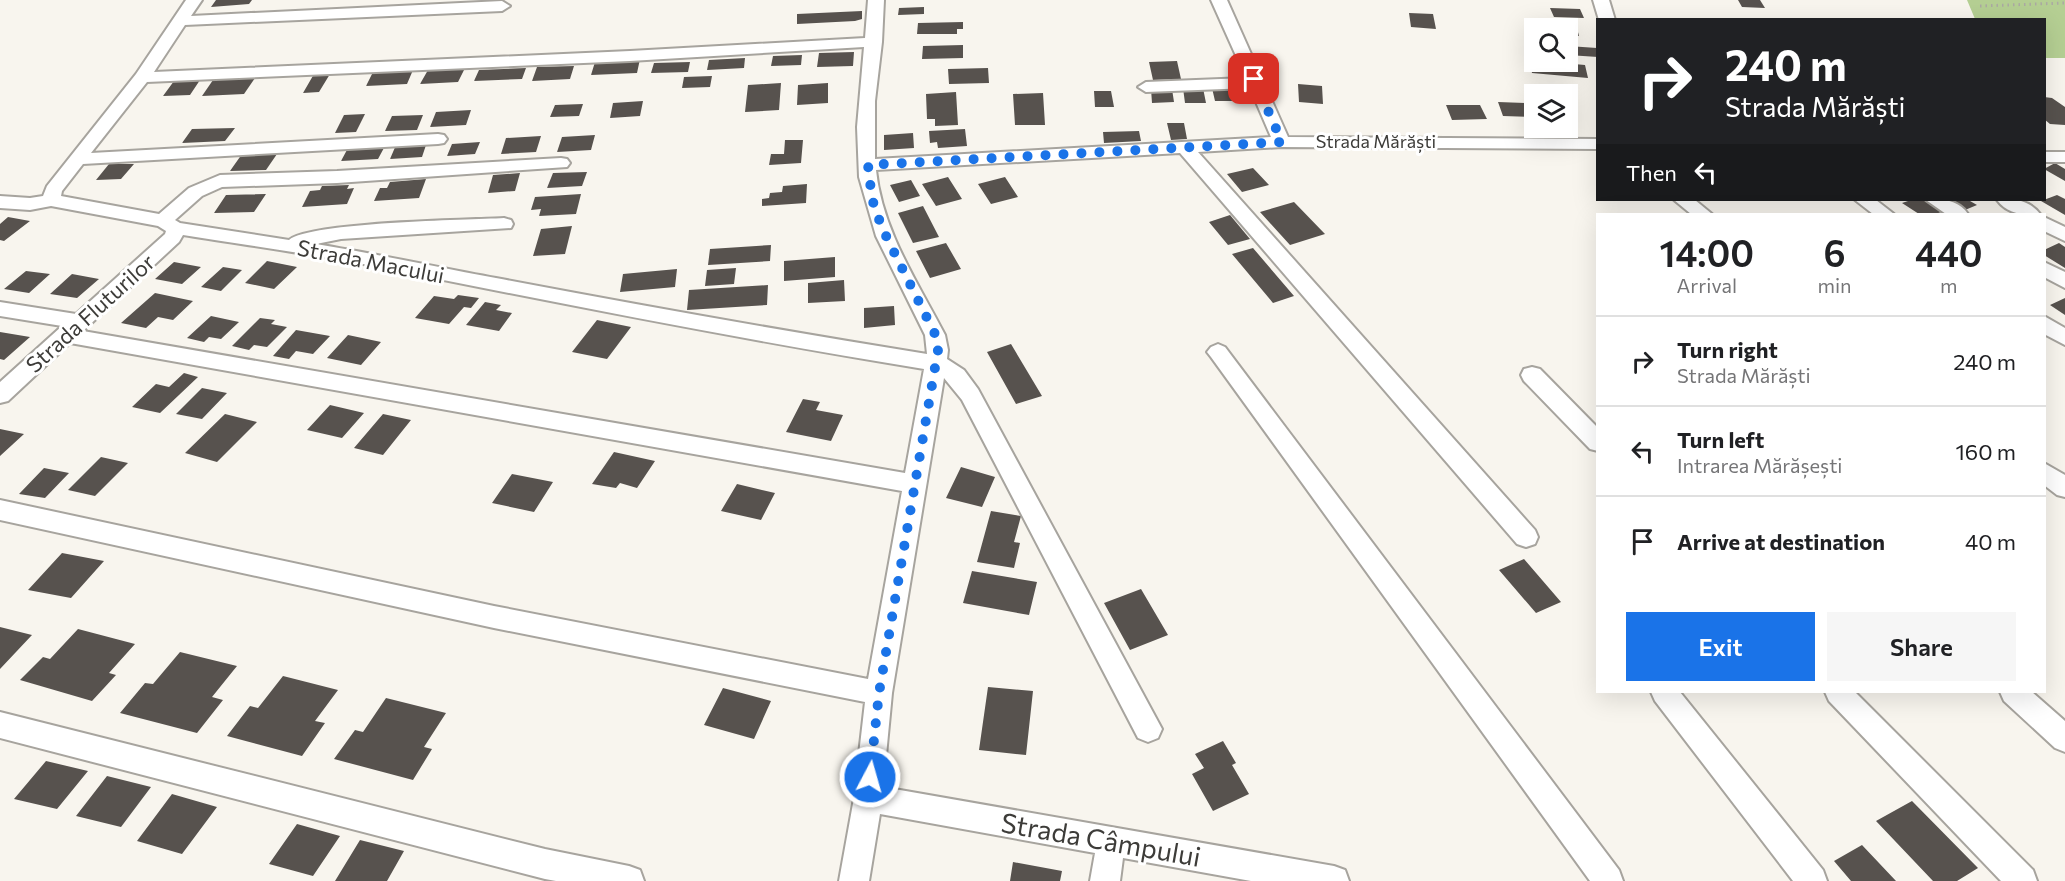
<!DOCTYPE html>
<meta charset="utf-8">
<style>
:root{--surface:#fff;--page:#f6f6f6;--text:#202124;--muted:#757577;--line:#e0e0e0;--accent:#1a73e8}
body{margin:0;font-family:Commissioner,sans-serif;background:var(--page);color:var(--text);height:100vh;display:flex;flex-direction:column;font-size:22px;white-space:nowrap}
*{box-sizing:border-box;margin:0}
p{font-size:20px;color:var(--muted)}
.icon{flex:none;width:33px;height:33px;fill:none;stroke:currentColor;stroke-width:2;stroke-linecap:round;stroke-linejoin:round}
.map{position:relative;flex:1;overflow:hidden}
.sheet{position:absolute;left:1596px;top:213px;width:450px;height:480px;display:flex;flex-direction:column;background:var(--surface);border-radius:0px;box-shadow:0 6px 24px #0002}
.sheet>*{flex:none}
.banner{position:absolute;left:1596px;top:18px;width:450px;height:183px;border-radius:0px;box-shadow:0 6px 24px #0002;background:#202124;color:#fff;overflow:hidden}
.controls{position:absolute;left:1524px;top:18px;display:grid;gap:12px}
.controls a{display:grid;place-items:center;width:54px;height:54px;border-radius:0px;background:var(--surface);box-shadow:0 6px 24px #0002;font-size:30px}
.pin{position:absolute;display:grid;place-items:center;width:51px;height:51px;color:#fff;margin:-26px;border-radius:12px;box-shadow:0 3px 9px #0006}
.me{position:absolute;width:66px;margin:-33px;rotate:6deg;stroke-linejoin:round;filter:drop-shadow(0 0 4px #0008)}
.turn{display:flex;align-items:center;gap:21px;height:126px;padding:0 30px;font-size:27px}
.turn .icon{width:78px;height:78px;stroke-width:2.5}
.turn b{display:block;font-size:42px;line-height:51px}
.then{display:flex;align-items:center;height:57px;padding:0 30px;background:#0003;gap:12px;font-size:22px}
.eta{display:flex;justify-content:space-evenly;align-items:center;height:102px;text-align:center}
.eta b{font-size:36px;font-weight:600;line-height:42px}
.cta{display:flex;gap:12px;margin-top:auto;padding:12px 30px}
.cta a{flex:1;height:69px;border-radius:0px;background:var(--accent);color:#fff;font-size:24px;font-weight:600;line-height:69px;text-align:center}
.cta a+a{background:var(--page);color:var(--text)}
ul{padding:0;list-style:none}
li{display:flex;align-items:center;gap:18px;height:90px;padding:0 30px;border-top:2px solid var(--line)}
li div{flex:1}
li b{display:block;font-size:22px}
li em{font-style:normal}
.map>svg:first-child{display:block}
</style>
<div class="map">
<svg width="2065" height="881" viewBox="0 0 2065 881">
<rect width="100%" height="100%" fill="#f8f5ee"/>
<path fill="#b5cf93" d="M1967 0H2065V58H2045L2044 20 1975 19Z"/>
<path fill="#57524e" d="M216 0H252L249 4 211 7Z
M1738 0H1760L1765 8 1742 7Z
M924 7V14L898 15 899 8Z
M1550 8 1580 9 1584 18 1554 17Z
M862 11V19L855 21 797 24V14Z
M1409 13 1433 14 1436 29 1411 27Z
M963 22V29H957V34H917L918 23Z
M1543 22 1576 24 1579 36 1568 35V28H1545Z
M963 45V58L922 59 923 46Z
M1568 46 1597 48 1598 57 1568 55Z
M854 52 853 66 817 67 819 53Z
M802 55 801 65 771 66 773 56Z
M745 58 744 68 707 70 709 60Z
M640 59 637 73 591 75 595 62Z
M1529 60 1585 65 1588 78 1532 73Z
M1177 61 1181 79 1153 80 1149 62Z
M690 62 688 72 651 73 654 63Z
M574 66 570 79 532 81 537 67Z
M465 68 458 82 420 84 428 70Z
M526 68 522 79 474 81 479 70Z
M988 68 989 83 949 84 948 69Z
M413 70 407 84 366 86 373 72Z
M314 74H330L319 92 303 93Z
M712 76 710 87 682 88 684 77Z
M255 78 244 94 202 96 213 80Z
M200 80 190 95 163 96 174 81Z
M781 83 779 110 745 112 748 85Z
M828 83V103L797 105 798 85Z
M1298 84 1322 86 1323 104 1299 102Z
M1183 88H1203L1206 103H1185Z
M1212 88H1239L1242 101H1215Z
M1151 89H1172L1174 102 1152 103Z
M1094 91H1111L1114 107H1095Z
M956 92 958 125 935 126V119H927L926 94Z
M1043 93 1045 125H1015L1013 94Z
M2044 97 2052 98 2065 107V125L2050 124 2044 119Z
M643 101 640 116 610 118 613 103Z
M1498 102 1525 103 1527 108H1533L1534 117 1503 116Z
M583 104 579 116 550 117 555 105Z
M1446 105H1480L1487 119 1452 120Z
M471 110 466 125 430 127 436 112Z
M365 114 356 132 335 133 344 115Z
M423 115 417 130 385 131 392 116Z
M1167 123H1184L1187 139 1171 140Z
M235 128 225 141 182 143 192 129Z
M965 129 967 146 938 148 937 142 930 143 929 131Z
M1139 131 1141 141 1104 143 1103 132Z
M913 133 914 148 884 150V135Z
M595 135 591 150 557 152 562 137Z
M541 136 536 152 501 154 506 138Z
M785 140H803L801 163 769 165 771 154H784Z
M427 142 422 157 390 159 396 145Z
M480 142 475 154 447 156 452 144Z
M385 146 378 159 341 161 348 148Z
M242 154H277L266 170 230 171Z
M2055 163 2065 169V181L2044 169Z
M109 164H134L121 179 96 180Z
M1253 168 1269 185 1242 192 1227 174Z
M587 172 582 186 547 188 553 173Z
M520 173 515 191 488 193 493 175Z
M948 177 962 199 936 206 922 184Z
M1005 177 1018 197 991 204 978 184Z
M426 179 419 198 374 201 380 188H387L390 182Z
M911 180 920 196 899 202 890 185Z
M807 184 806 203 762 206V199L769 198 770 193 782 192 783 186Z
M349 185 347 189 354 188 347 204 302 207 310 191 320 190 322 186Z
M266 194 254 212 214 213 226 195Z
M581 194 576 214 539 216 541 209 531 210 535 197Z
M2057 195 2065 199V215L2041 201Z
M1911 200H1927L1945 211 1935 214H1919L1902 203Z
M1949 200H1974L1970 201 1977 205 1965 210Z
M1294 202 1325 234 1290 245 1260 212Z
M923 206 939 237 913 243 898 213Z
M1230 215 1250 239 1228 245 1209 222Z
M8 217 30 221 4 241 0 240V224Z
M572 226 565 254 533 256 541 229Z
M946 243 961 269 930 278 916 251Z
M2059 243 2065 247V268L2044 255V250Z
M771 245 770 261 708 265 710 249Z
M1253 248 1294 296 1273 303 1232 254Z
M835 257V277L784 281V261Z
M267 261 297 267 274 289 245 283Z
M174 262 201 267 182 284 155 279Z
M223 267 242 270 221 291 201 287Z
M736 268 734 284 705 286 707 270Z
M677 269 675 287 620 292 623 274Z
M26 271 50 274 29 293 4 289Z
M72 274 99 279 77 298 50 294Z
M844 280 845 301 808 303V283Z
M768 285 767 305 687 310 689 290Z
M155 293 193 301 173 320 158 317 146 328 121 323Z
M458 295 479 298 471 308 464 307 449 324 415 318 434 296 454 299Z
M2065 298V315L2050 305Z
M485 302 501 305 496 310 512 313 499 331 466 325Z
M894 306 895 325 864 328V308Z
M211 316 239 322 221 339 209 337 204 342 187 338Z
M260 318 275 320 271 324 287 327 267 347 254 345 249 350 232 346Z
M597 320 631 327 607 359 572 352Z
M296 330 330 336 313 354 296 351 289 359 273 356Z
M0 332 30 337 4 360 0 359Z
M348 335 381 342 361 365 327 358Z
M1011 344 1042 396 1016 404 987 352Z
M184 373 198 377 160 413 132 407 156 384 169 387Z
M202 388 227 393 202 419 176 414Z
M803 399 820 402 816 410 843 415 831 441 786 432Z
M330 405 364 413 342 438 307 430Z
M225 414 257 422 217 462 185 453Z
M383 414 411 420 383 455 354 448Z
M0 429 24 434 0 456Z
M614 452 655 461 637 488 620 483 616 488 592 484Z
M101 457 128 463 95 496 68 490Z
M961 467 995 477 982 507 946 498Z
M44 468 69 473 45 498 19 494Z
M512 474 553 482 534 512 492 503Z
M737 484 775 493 761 520 721 511Z
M991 511 1021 516 1014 542 1020 543 1014 568 977 562Z
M62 553 104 561 71 598 28 590Z
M1524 559 1561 602 1536 613 1499 570Z
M972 571 1037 582 1029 615 963 603Z
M1141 589 1168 635 1130 650 1104 603Z
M0 627 32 635 0 669Z
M78 629 135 644 109 673 116 675 92 701 20 680 43 657 50 659Z
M180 652 237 666 212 697 223 700 197 733 120 713 145 683 153 684Z
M283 676 338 690 315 721 325 723 302 756 227 736 250 706 258 708Z
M988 687 1033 691 1026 755 979 750Z
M723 688 771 701 754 739 704 725Z
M386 698 446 713 424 747 432 749 413 780 334 759 355 730 363 732Z
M1223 741 1236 763 1232 765 1249 794 1213 811 1192 774 1204 768 1195 754Z
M46 761 88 771 57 809 14 799Z
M107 776 151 787 121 827 76 816Z
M172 794 217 807 182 854 137 841Z
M1912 801 1978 868 1957 881H1933L1876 821Z
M297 824 340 836 313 876 269 864Z
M360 840 404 851 387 881H335Z
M1862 845 1896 881H1851L1834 861Z
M1013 862 1062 871 1060 881H1010Z"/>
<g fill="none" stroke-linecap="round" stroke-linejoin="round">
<g stroke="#a7a49e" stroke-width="4">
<path id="street" d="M186 0H202L191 16 502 1 510 6 502 11 185 25 154 72 630 51 865 38 868 0H884L882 42 875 101V159L1271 137 1250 88 1146 92 1138 87 1146 82 1246 78 1211 0H1227L1288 137 1598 139V149L1282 147 1198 152 1535 530 1538 537 1535 544 1526 547 1517 544 1180 153 876 170C882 230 918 283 945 335L948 350 947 359 964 370 978 389 1162 729 1158 738 1148 742 1138 738 962 400 944 378 892 693 883 787 1334 866 1345 870 1349 881H1251L1123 858 1120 881H1090L1095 853 880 814 869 881H839L854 798 865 702 494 628 0 520V500L494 606 868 679 902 491 70 343 8 401 0 403V382L62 326 0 316V302L76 314 165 234 166 231 158 226 51 206 30 210 0 208V196L30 198 43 196 47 186 136 74ZM864 47 857 127 859 177 876 236 925 335 927 354C783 331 639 305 496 278 436 267 377 254 316 244L341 239 511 228 513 224 511 220 504 218C468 220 310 222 289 240L180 223 175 220 202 196 222 187 337 183 567 167 570 163 567 159 561 158 337 171 220 175 189 188 159 214 61 196 62 191 83 164 438 144 444 143 447 139 444 135 438 134 91 153 147 82 630 61ZM183 235C252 246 321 255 389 269 567 305 745 340 924 369L905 473 83 331 179 242Z
M1593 0H1609L1615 20H1599Z
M2044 152H2065V162H2044Z
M1674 200H1695L1712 214H1691Z
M1855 200H1876L1894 214H1873Z
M1926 200C1941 198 1959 200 1968 214H1946Z
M1997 200C2012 198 2030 200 2040 214 2025 216 2007 214 1997 200Z
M2044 217 2065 227V241L2044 231Z
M2044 262 2065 272V288L2044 277Z
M2044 316 2065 328V345L2044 334Z
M1218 344 1225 347 1619 870 1623 881H1590L1211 357 1207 352 1211 347Z
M1532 367 1540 369 1598 428V451L1590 449 1524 381 1521 375 1524 369Z
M2044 463 2065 475V497L2057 495 2044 485Z
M1651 692H1680L1823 870 1827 881H1793L1655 701Z
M1825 692H1855L2033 870 2037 881H2001L1829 701Z
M2000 692H2032L2065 721V752L2055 748 2004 701Z
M0 712 545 849 629 866 640 870 644 881H556L545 879 0 738Z"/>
</g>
<path stroke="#aba9a3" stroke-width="3" stroke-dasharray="1.5 4" stroke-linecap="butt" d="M1980 6 2065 3"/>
<use href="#street" fill="#fff" fill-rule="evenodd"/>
</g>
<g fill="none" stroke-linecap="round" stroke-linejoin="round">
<path stroke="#1a73e8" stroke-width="10" stroke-dasharray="0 18" d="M870 777 879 693 938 350 935 334 882 228 872 199 868 165 1282 142 1254 79"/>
</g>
<g text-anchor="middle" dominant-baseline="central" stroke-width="6" stroke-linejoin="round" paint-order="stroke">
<g font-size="18" fill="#3d3c39" stroke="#fff">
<text x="1376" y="141">Strada Mărăști</text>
</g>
<g font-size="22" fill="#3d3c39" stroke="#fff">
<text transform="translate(371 261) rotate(11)">Strada Macului</text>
<text transform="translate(90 313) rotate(-42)">Strada Fluturilor</text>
</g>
<g font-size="27" fill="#3d3c39" stroke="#fff">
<text transform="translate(1101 839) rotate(10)">Strada Câmpului</text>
</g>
</g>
</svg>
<div class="controls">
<a><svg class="icon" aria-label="search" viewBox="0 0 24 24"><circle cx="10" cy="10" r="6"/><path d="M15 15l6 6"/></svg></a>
<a><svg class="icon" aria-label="layers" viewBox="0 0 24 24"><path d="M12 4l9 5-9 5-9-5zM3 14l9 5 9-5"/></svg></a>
</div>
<div class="pin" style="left:1254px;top:79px;background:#d93025"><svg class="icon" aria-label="arrive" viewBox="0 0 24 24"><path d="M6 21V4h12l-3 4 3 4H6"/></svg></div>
<svg class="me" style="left:870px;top:777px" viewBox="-20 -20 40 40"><circle r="17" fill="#1a73e8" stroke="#fff" stroke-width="3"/><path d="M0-11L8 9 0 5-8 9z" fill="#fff"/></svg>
<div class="banner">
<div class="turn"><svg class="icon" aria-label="right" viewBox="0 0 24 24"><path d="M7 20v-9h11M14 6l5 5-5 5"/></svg><div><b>240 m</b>Strada Mărăști</div></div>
<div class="then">Then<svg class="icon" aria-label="left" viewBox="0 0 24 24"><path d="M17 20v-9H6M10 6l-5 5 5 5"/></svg></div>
</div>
<section class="sheet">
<div class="eta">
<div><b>14:00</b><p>Arrival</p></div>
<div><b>6</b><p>min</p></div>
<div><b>440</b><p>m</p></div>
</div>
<ul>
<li><svg class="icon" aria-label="right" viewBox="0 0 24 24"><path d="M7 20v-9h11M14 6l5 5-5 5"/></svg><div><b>Turn right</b><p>Strada Mărăști</p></div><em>240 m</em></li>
<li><svg class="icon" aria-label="left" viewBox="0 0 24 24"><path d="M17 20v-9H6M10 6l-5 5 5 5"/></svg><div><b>Turn left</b><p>Intrarea Mărășești</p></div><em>160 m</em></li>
<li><svg class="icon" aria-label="arrive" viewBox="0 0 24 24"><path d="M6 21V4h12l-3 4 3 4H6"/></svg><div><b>Arrive at destination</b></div><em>40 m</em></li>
</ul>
<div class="cta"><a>Exit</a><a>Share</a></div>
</section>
</div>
